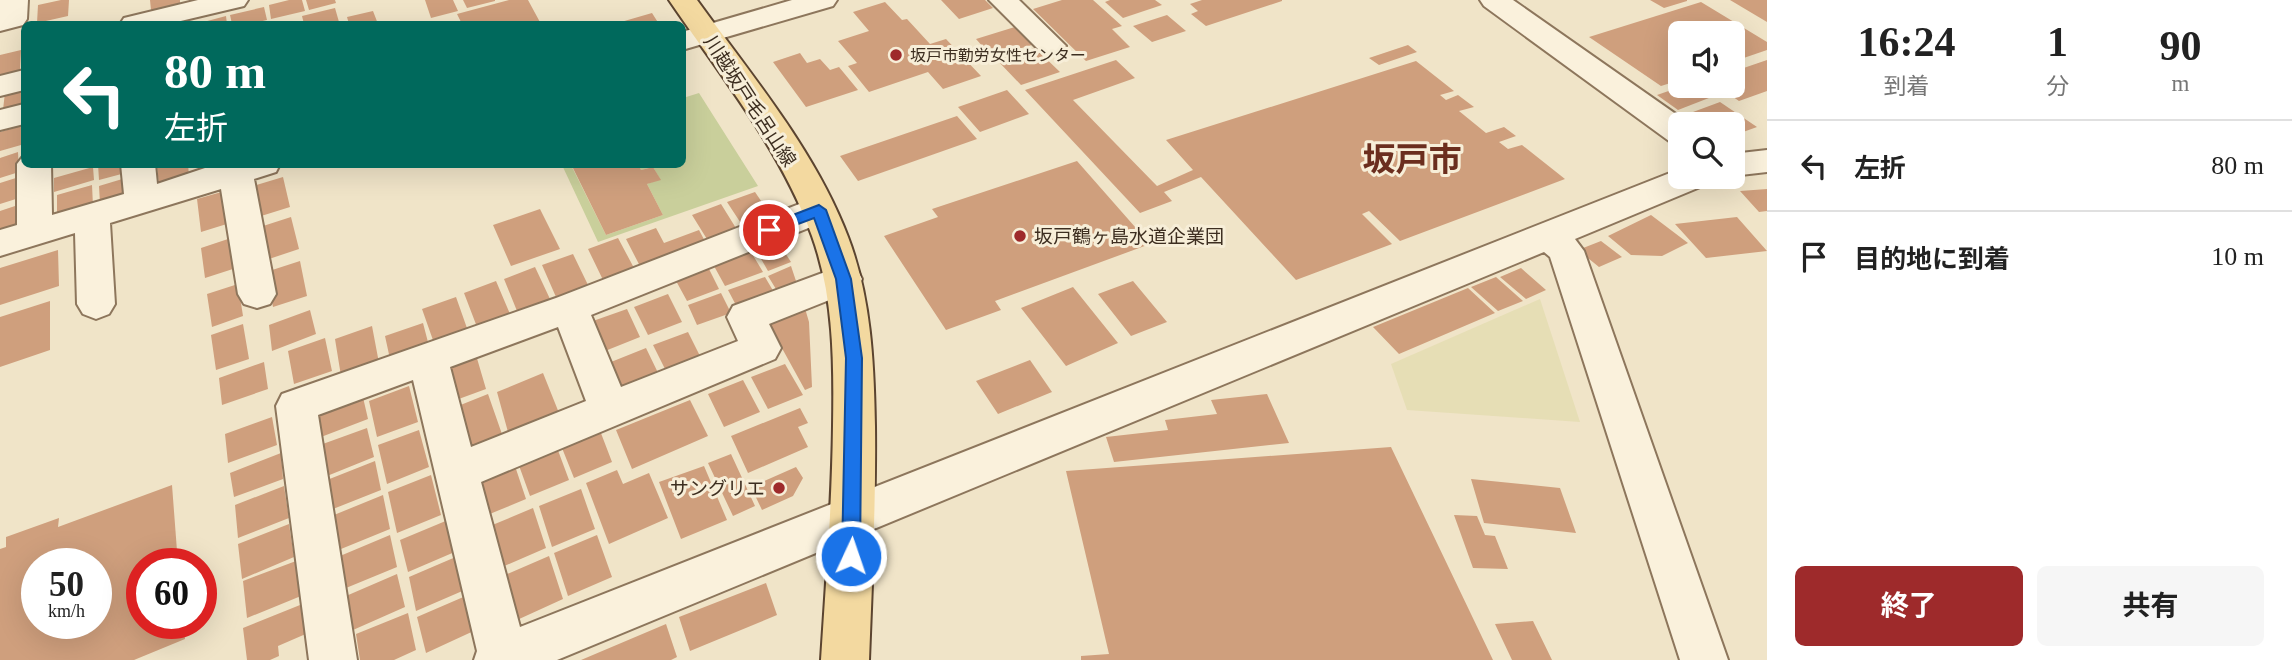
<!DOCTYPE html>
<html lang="ja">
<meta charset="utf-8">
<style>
:root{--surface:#fff;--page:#f6f6f6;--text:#222;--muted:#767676;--line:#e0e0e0;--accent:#9e2a2b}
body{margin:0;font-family:"Times New Roman","Noto Sans JP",serif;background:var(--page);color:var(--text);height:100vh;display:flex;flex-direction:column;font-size:26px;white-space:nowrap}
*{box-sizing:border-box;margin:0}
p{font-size:23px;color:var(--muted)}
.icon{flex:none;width:38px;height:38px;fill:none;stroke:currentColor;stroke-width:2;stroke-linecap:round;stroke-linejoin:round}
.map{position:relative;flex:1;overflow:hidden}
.sheet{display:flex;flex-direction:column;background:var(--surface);width:525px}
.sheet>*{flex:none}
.hud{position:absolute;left:21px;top:21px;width:665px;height:147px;border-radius:10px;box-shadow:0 7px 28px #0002;background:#00695c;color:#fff;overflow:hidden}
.tools{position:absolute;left:1668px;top:21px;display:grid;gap:14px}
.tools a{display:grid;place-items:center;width:77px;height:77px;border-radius:10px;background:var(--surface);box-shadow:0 7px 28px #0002;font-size:35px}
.speed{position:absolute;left:21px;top:548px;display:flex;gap:14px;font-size:35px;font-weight:700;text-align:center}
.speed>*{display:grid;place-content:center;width:91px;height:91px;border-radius:50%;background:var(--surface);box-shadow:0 7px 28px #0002;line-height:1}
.speed small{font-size:18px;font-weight:400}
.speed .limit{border:10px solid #d22;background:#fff;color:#111}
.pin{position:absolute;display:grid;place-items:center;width:60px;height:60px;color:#fff;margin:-30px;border:4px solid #fff;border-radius:50%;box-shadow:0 2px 7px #0007}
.me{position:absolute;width:77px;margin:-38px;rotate:3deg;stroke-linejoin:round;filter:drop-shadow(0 0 5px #0008)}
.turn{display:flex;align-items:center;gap:24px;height:147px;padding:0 28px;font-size:32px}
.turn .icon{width:91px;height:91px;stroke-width:2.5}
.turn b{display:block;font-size:49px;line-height:60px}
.eta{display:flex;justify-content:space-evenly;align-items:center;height:119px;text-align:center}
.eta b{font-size:42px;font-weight:700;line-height:49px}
.button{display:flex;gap:14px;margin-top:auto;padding:14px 28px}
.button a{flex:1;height:80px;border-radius:10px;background:var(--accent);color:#fff;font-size:28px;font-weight:700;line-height:80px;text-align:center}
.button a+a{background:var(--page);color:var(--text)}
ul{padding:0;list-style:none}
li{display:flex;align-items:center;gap:21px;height:91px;padding:0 28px;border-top:2px solid var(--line)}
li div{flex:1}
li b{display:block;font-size:26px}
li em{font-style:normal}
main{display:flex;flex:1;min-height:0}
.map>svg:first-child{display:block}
</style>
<main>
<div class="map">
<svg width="1767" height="660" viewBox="0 0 1767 660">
<rect width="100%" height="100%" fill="#f0e4c8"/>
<path fill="#e6deb5" d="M1540 299 1580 422 1407 410 1391 364Z"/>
<path fill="#c9cf9b" d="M699 93 758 186 598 242 562 165H571L606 235 663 215 647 184 660 179 653 167 641 170 638 165 682 164 683 98Z"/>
<path fill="#cf9f7d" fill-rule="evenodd" d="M61 0H69L68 16 37 23 38 5Z
M150 0H180V3L151 10Z
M289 0H302L305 11 271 19 269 5Z
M306 0H335L336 3 309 10Z
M425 0H453L458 11 431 18Z
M463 0H495V1L467 8Z
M509 0H528L541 24H462L457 14Z
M941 0H985L993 8 959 19Z
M1062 0H1093L1122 26 1112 29 1130 47 1086 61 1033 9Z
M1110 0H1155L1162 5 1123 18 1105 2Z
M1202 0H1282V1L1206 26 1191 14 1198 11 1190 4Z
M1650 0H1687V1L1664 8Z
M1730 0H1767V22Z
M885 2 902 20 907 19 930 44 946 39 981 76 943 89 928 72 869 92 848 66 857 63 838 41 869 31 853 12Z
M1701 2 1767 42V50L1732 62V33H1680V80L1661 86 1589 37Z
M264 7 267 20 250 24H232L230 15Z
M335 8 339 22 304 24 302 16Z
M373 11 378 24H349L347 17Z
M652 13 659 24H614Z
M1167 15 1186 31 1152 42 1133 26Z
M226 16 227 24H196Z
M1018 26 1035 44 992 57 976 39Z
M1408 45 1417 52 1379 65 1369 58Z
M1035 48 1060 72 1021 85 997 60Z
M21 50 20 70 0 75V55Z
M800 53 807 63 820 59 830 70 839 67 858 90 806 107 773 62Z
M1116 60 1135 78 1073 100 1157 186 1193 170 1166 140 1416 61 1454 91 1440 95 1446 100 1458 95 1474 107 1459 111 1486 133 1504 127 1516 136 1499 142 1508 149 1522 145 1565 179 1400 241 1369 211 1362 214 1392 244 1296 280 1201 177 1164 192 1172 201 1140 213 1025 90Z
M1767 60V91L1739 101 1717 86H1732V72Z
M1683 86H1699L1714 96 1678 110 1657 95Z
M24 87V105L3 110 5 92Z
M1007 90 1029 114 980 132 958 107Z
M1720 102 1757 127 1732 136V124H1711L1693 112Z
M957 116 977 139 858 181 840 156Z
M21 126V145L0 151V132Z
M18 152 19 172 0 178V158Z
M1077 161 1150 244 995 301 1001 310 946 330 884 236 938 217 932 209Z
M98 164H128L129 172 99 180Z
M167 164H188L189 176 159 185 157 167Z
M571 164H638L641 170 653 167 661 180 647 184 663 215 606 235Z
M93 167 94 180 54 192V178Z
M19 177V198L0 204V183Z
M129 177 130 195 100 204 99 186Z
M283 177 290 207 258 217 253 186Z
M92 185 93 206 57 217V195Z
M1767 189V211L1759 212 1740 191Z
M225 191 230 223 201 232 197 199Z
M755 192 774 220 746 231 727 202Z
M721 204 739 233 710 244 692 215Z
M18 205V228L0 233V211Z
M540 209 560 249 511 266 493 225Z
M1651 215 1688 243 1662 256 1631 255 1608 236Z
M291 217 299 249 266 260 260 227Z
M1737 217 1767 251 1706 258 1675 224Z
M656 228 664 243 699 230 708 247 642 270 626 239Z
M231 238 236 268 205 278 201 248Z
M618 238 634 268 603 280 588 249Z
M1601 241 1622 257 1599 267 1578 250Z
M778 242 791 262 768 271 756 250Z
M58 250 59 286 0 305V268Z
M751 252 763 272 725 286 714 266Z
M573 254 588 285 556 297 542 265Z
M300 261 307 296 273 307 266 272Z
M791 266 798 287 779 294 768 276Z
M535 267 550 299 517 311 504 279Z
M708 267 719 289 687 301 675 279Z
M1521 268 1546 290 1526 299 1500 277Z
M765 277 775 294 738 309 728 290Z
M1496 277 1523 301 1498 311 1471 287Z
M496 281 510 314 477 327 464 293Z
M1133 281 1167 322 1131 336 1098 294Z
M238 284 243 316 212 327 207 294Z
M1073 287 1118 343 1066 366 1021 308Z
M1468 288 1495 313 1399 354 1373 327Z
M721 293 731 313 697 325 688 305Z
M668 294 682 322 648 335 634 307Z
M456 297 468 331 434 343 422 309Z
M50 301V350L0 367V317Z
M804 305 809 322 812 387 805 390 767 321Z
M627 309 640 337 605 351 593 321Z
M310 310 316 334 272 351 269 325Z
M423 323 429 346 390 359 385 336Z
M243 324 249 359 216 370 211 335Z
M372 326 379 363 341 376 335 339Z
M688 332 703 362 668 375 653 345Z
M325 338 332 371 294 384 288 351Z
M646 348 661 379 625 392 611 362Z
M476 355 486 389 456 400 446 366Z
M1030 360 1052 392 998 414 976 381Z
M264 362 268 389 222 405 219 378Z
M785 364 803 395 768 409 751 377Z
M543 373 559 413 508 432 497 392Z
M743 380 760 412 724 427 708 394Z
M409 386 418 422 377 437 369 401Z
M362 393 368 419 321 437 316 410Z
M488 394 503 437 472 450 458 406Z
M1267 394 1289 443 1114 462 1106 437 1168 430 1165 420 1217 414 1211 400Z
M690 400 708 436 632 469 616 430Z
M800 408 808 423 798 427 808 447 748 473 731 436Z
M272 417 277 445 228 463 225 434Z
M367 428 374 457 327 476 320 445Z
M599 428 612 462 574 478 560 443Z
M419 430 429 467 387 484 378 445Z
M556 445 569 480 530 496 517 460Z
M1391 447 1493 660H1081V656L1109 654 1066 471Z
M281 453 283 479 234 497 230 473Z
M731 454 755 506 733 516 708 463Z
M375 461 381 490 333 509 327 480Z
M514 463 526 499 485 516 475 478Z
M704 466 727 520 681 539 659 482Z
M796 467 803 478 793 496 762 510 751 487Z
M617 470 623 484 649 473 668 518 609 544 586 483Z
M431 475 441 515 397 533 388 492Z
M1471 479 1560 488 1576 533 1484 523Z
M172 485 178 564H142V623H183L185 639 134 660H0V549L6 547V537L59 518 58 527ZM37 564H96V623H37Z
M284 486 289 518 238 538 235 505Z
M581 489 595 529 552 547 539 506Z
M383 495 390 529 341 549 334 515Z
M533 508 546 548 502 567 490 526Z
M1454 515 1477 516 1485 535 1495 536 1508 569 1473 568Z
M448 520 457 551 408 572 400 540Z
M289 524 294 557 242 579 238 544Z
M390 535 397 567 346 588 340 556Z
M597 535 612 577 568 596 554 553Z
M458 556 467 589 416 611 409 577Z
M549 556 563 599 517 620 505 575Z
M296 561 301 596 247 618 243 581Z
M397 574 405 607 353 630 346 596Z
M766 583 777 615 690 651 679 617Z
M468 595 478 629 426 653 417 617Z
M305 603 308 633 278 646 279 656 270 660H247L243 628Z
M408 613 416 650 394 660H360L356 634Z
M1533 621 1552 660H1512L1495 624Z
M666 624 677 657 671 660H581Z"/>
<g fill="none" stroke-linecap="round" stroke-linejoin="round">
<g stroke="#8d765c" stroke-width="4">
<path id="minor" d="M0 0H28L27 19 23 25 0 31Z
M198 0H248L244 6 168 24H120L124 18Z
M792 0H837L833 6 682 50V32Z
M989 0H1019L1066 46 1061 52 1051 55 1041 52Z
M1480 0H1513L1690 124H1680V144L1669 141 1484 6Z
M24 70V90L0 96V76Z
M24 104V124L0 130V110Z
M1767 150V172L1732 176V154Z
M24 155V164H51L52 215 124 194 121 164H155L157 184 217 164H280L276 172 254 179 276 294 270 304 257 308 244 304 238 294 221 189 110 223 115 304 109 314 96 319 83 314 77 304 75 233 0 256V230L17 225V164Z
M1680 169V177H1710L1705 185 1575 239 1584 251 1728 660H1680L1550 257 1544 252 557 660H474L477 651 413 380 318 415 357 660H309L276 406 282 394 556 298 807 201 819 198 831 201 836 210 831 219 591 315 621 387 738 341 727 317 733 306 844 265 857 269 862 279 857 289 769 324 781 348 775 359 481 482 520 627ZM558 327 586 401 471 447 450 367Z"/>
</g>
<g stroke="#5b4430" stroke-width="4">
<path id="major" d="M669 0H697C751 75 815 150 848 237 871 297 874 363 875 426 876 504 872 582 869 660H821C826 582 832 504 833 426 834 363 834 297 812 236 781 150 720 75 669 0Z"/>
</g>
<use href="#minor" fill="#faf1dc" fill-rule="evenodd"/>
<use href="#major" fill="#f3d9a0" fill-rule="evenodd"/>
</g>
<path fill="#1a73e8" stroke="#114b97" stroke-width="2" d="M819 205 826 210 851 279 862 358 860 556 858 562 851 564 844 562 842 556 846 358 836 279 814 218 769 235 762 230 764 226Z"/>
<g fill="#9e2a2b" stroke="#f7eed8" stroke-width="2.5">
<circle cx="896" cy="55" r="7"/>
<circle cx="1020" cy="236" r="7"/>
<circle cx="779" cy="488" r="7"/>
</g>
<g text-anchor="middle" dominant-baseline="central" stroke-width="6" stroke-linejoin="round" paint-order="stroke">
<g font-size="16" fill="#3d2e20" stroke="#f7eed8" text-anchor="start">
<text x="910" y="55">坂戸市勤労女性センター</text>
</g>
<g font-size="19" fill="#3d2e20" stroke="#f7eed8">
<text transform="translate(750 101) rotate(57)">川越坂戸毛呂山線</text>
</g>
<g font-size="19" fill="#3d2e20" stroke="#f7eed8" text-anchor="start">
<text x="1034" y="236">坂戸鶴ヶ島水道企業団</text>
<text x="765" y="488" text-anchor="end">サングリエ</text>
</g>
<g font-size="33" font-weight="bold" fill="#6b2e1e" stroke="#f7eed8">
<text x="1412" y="160">坂戸市</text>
</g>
</g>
</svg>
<div class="tools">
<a><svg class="icon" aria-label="sound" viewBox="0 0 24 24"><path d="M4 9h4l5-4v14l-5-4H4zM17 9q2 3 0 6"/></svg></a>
<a><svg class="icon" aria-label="search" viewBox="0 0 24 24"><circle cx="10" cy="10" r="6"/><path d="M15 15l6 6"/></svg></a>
</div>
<div class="speed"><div>50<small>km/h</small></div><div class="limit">60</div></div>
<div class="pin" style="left:769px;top:230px;background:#d93025"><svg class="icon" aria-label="arrive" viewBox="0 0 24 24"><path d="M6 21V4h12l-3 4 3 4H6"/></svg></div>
<svg class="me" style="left:851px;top:556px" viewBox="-20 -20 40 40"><circle r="17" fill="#1a73e8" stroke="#fff" stroke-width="3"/><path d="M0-11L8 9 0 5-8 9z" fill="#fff"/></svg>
<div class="hud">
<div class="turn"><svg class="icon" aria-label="left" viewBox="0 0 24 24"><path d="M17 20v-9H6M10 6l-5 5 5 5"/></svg><div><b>80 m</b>左折</div></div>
</div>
</div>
<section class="sheet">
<div class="eta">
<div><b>16:24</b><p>到着</p></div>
<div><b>1</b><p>分</p></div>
<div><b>90</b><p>m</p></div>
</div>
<ul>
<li><svg class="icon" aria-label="left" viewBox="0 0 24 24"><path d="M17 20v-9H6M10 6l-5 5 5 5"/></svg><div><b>左折</b></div><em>80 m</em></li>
<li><svg class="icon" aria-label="arrive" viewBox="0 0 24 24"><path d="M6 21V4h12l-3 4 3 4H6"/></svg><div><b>目的地に到着</b></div><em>10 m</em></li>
</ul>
<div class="button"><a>終了</a><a>共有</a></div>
</section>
</main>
